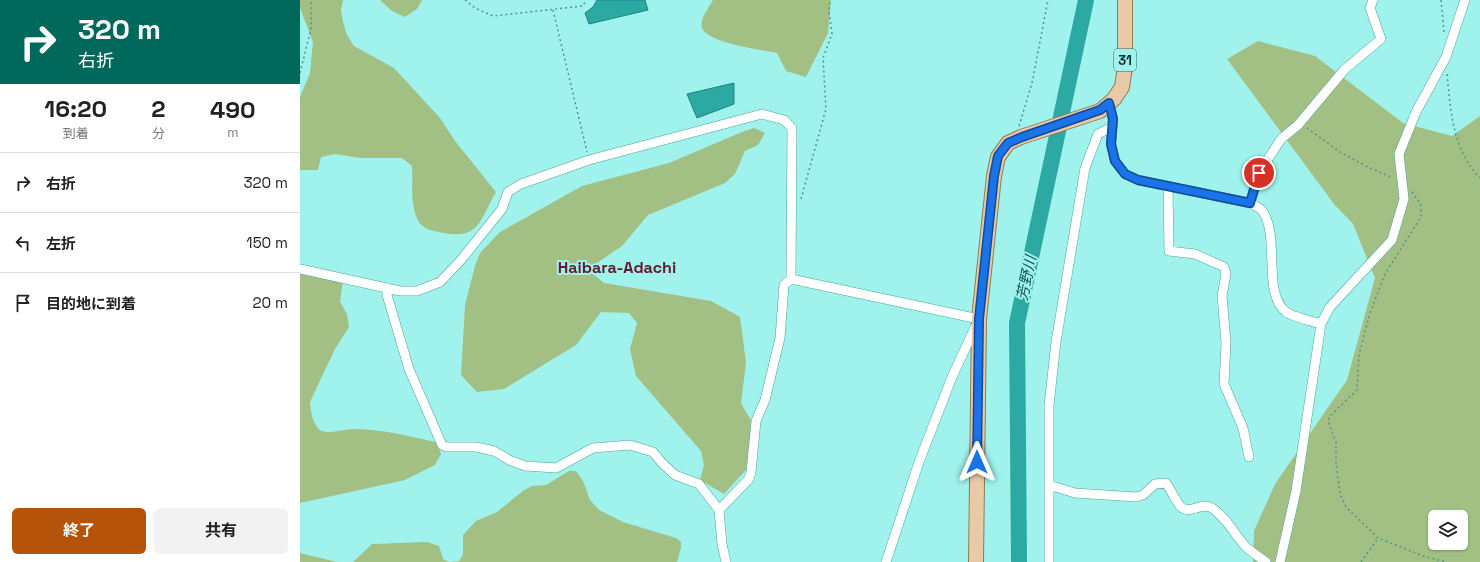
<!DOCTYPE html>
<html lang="ja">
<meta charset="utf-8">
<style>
:root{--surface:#fff;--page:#f2f2f2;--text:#222;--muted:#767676;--line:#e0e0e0;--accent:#b45309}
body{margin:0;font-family:"Space Grotesk","Noto Sans JP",sans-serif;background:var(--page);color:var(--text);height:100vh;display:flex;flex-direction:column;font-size:15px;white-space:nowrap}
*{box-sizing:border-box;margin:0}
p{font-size:13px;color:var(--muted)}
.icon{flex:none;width:22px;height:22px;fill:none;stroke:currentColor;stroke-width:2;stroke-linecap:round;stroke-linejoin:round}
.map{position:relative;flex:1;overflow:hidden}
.sheet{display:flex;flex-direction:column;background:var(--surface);width:300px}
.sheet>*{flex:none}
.hud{background:#00695c;color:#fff;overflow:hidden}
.tools{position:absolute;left:1128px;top:510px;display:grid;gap:8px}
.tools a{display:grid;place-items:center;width:40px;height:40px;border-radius:6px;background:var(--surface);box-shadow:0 1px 3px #0004;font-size:20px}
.pin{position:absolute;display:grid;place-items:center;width:34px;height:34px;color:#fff;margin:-17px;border:2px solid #fff;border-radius:50%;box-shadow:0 1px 4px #0007}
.me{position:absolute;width:44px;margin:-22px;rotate:0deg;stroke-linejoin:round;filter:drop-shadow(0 0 3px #0008)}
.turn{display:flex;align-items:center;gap:14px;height:84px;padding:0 12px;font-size:18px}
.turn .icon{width:52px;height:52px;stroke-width:2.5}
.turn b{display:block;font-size:28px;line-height:34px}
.eta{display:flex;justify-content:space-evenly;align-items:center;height:68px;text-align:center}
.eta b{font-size:24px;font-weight:700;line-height:28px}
.cta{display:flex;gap:8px;margin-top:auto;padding:8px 12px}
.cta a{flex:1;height:46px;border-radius:6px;background:var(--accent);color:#fff;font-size:16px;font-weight:700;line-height:46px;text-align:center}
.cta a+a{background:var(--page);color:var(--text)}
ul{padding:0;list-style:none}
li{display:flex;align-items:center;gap:12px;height:60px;padding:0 12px;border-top:1px solid var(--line)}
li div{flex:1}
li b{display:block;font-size:15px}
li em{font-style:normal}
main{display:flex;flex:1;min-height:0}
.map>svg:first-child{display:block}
</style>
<main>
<section class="sheet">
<div class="hud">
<div class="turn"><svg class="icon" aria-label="right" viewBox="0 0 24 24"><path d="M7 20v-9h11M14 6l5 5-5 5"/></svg><div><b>320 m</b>右折</div></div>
</div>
<div class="eta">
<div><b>16:20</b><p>到着</p></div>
<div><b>2</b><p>分</p></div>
<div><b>490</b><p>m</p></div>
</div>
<ul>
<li><svg class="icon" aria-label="right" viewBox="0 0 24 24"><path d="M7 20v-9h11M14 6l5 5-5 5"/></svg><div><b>右折</b></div><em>320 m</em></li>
<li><svg class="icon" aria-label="left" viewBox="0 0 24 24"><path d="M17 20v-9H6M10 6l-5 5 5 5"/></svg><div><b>左折</b></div><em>150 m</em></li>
<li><svg class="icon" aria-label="arrive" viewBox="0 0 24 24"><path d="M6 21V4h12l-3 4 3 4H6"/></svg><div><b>目的地に到着</b></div><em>20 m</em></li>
</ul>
<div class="cta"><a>終了</a><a>共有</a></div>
</section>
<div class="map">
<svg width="1180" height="562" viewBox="0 0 1180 562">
<rect width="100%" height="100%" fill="#a0f3ec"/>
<path fill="#a2c083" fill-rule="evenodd" d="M0 0H43L41 10 43 22 47 35 54 46 94 68 140 118 155 141 196 192C179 222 179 241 139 232 129 230 121 228 117 218 110 203 113 182 112 166L102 158H61L35 154 21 157 18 170H0V97L10 73 13 42 0 8Z
M80 0H122L117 9 105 17 92 11Z
M413 0H531L528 33 506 77 486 71 477 53C462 50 408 43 402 28 399 20 409 7 413 0Z
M958 41 1015 56 1103 123 1152 136 1180 116V562H953L954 531 975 484 1047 380 1075 278 1053 224 1034 204 927 59ZM1135 517H1161V543H1135Z
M454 128 465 133 458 145 445 151 435 174 425 183 348 215 322 246 297 263 293 274 304 283 411 301 440 317 446 363 441 403 452 422 446 470 424 494 400 480 404 465 401 451 336 376 330 349 337 323 329 313 301 312 276 345 204 389 177 392 161 375 165 305 175 266 180 253 200 232 282 186 369 163 442 132Z
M0 274 43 281 40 302 47 314 49 327 35 349 10 402C10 410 13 425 20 430 28 435 44 429 53 429 81 429 109 436 135 442L139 447 141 454 135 465 105 480 0 503Z
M269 471H276L283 481 290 500 299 510 323 522 376 538 381 542V548L377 562H53L72 544 127 542 139 546 143 559 149 562 159 561 163 555V535L176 521 197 512 224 490 232 486 246 485Z
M0 553 37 562H0Z"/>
<path fill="#2ba9a2" stroke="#20837d" d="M297 0H345L348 10 289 24 285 13 293 7Z
M434 83V104L397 118 387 94Z"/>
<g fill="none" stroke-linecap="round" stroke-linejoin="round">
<path stroke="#2ba9a2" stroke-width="16" d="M719 562 717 323 786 0"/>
<g stroke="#4fa29c" stroke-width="10">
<path id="minor" d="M809 103 813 119 811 144 815 161 825 174 838 180 950 203C954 205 961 208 963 212 980 237 962 293 986 312 993 317 1012 321 1021 324
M868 186 869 251 895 254 924 267 926 274 922 296 926 343 924 384 943 428 949 457
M950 203 959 173 981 139 998 125 1045 69 1081 39 1070 8 1073 0
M0 269 100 291H117L140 282 161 260 202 209 208 192 221 184 289 160 462 114 484 120 492 128 491 279 484 285 480 338 465 400 456 421 451 472 449 479 419 510
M491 279 679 319 652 377 619 462 586 562
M88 288 87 295 109 369 142 445 147 447H176L194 451 209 460 225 466 256 468 293 448 330 445 353 452 362 463 375 475 399 484 419 510 422 544 426 562
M749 485 775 493 836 497 843 495 855 484 866 483C871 490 875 500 880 506 889 516 902 501 912 508 927 518 934 534 946 547 952 552 959 557 966 562
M749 562V405L756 342 785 168 798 134 812 127
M980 562 996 491 1021 324 1030 307 1092 240 1104 199 1099 154 1116 112 1146 57 1165 0"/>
</g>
<g stroke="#8e7b56" stroke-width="16">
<path id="primary" d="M676 562 679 319 694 176 698 157 708 143 721 137 800 111 814 99 822 87 825 67V0"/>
</g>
<path stroke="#55928d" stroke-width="1.5" stroke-dasharray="2 3" stroke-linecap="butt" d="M165 0 175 8 193 16 283 6 286 0
M1141 0 1144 32
M253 10 287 152
M0 73 11 29V0
M1147 74C1151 113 1152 148 1180 178
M719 126 732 83 748 0
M1007 128 1040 152 1068 167 1093 178
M1112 192 1121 205V217L1085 274 1070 313 1059 355 1057 390 1031 415 1028 421 1036 442V463L1040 494 1046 507 1078 538 1123 556 1146 562
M501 199 526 109 523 58 532 34 529 11 530 0
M1061 562 1078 538"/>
<use href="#minor" stroke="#fff" stroke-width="9"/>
<use href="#primary" stroke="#e8caa9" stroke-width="14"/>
</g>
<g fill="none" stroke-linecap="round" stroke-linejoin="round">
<g stroke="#114b97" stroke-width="10">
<path id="route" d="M677 462 679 319 694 176 698 156 708 143 722 137 800 110 809 103 813 119 811 144 815 161 825 174 838 180 950 203 959 173"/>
</g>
<use href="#route" stroke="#1a73e8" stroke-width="7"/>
</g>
<g text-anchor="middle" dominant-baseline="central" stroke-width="4" stroke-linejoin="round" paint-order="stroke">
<rect fill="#a0f3ec" stroke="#346663" stroke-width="1" x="814" y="49" width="22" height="22" rx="3"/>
<g font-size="13" font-weight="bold" fill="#052a28">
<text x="825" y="60">31</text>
</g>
<g font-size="15" font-style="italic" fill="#105451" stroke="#a0f3ec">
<text transform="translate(726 278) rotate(-78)">芳野川</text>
</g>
<g font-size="16" font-weight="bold" fill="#601b2c" stroke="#a0f3ec">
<text x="317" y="267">Haibara-Adachi</text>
</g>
</g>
</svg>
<div class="tools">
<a><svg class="icon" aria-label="layers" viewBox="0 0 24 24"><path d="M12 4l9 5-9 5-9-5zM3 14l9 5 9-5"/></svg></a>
</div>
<div class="pin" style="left:959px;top:173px;background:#d93025"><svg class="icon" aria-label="arrive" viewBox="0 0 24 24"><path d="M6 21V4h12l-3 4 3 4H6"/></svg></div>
<svg class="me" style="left:677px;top:462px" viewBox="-20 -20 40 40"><path d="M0-17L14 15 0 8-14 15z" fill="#1a73e8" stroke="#fff" stroke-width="4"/></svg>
</div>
</main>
